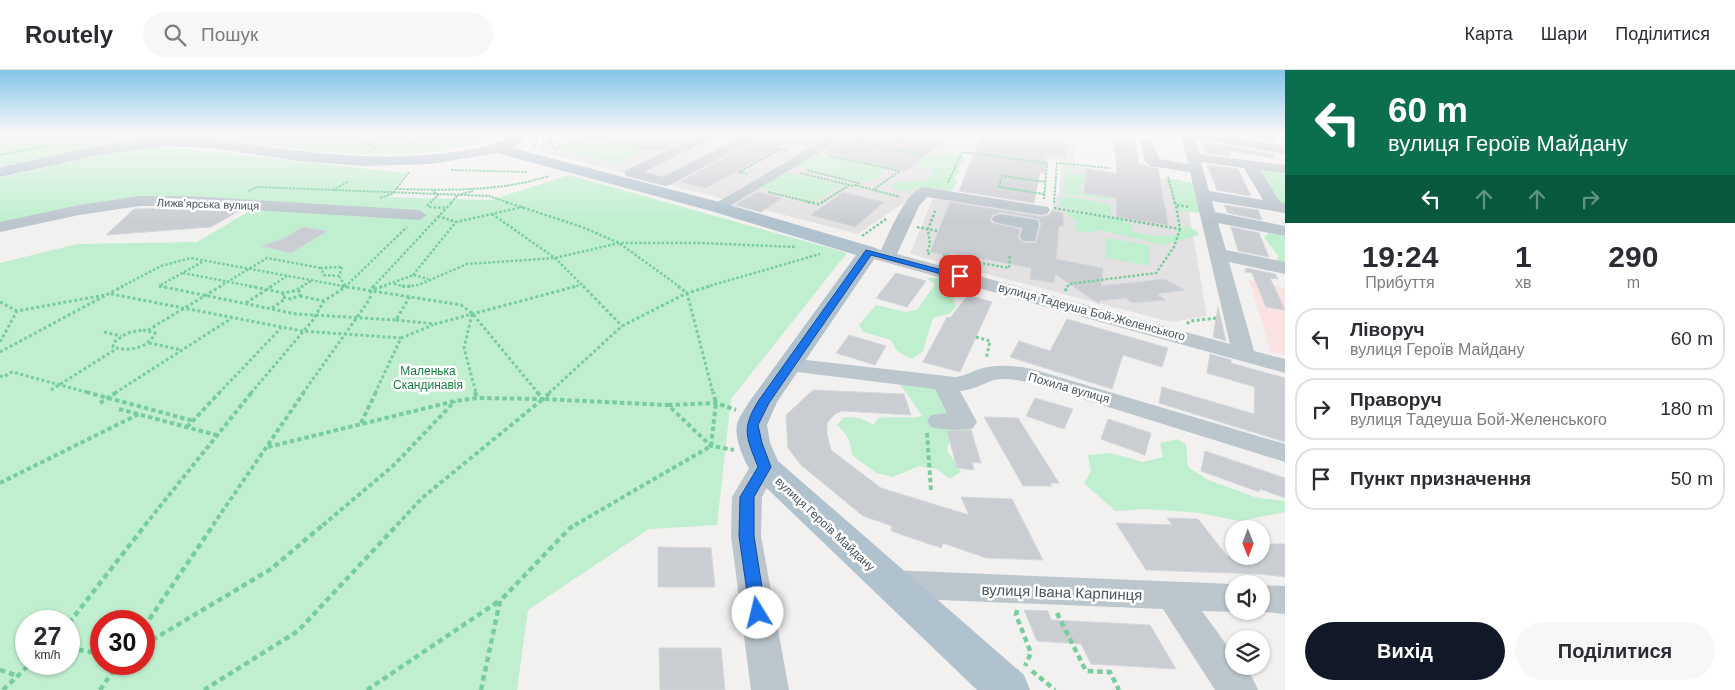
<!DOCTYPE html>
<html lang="uk">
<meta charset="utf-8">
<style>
:root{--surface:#fff;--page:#f7f7f7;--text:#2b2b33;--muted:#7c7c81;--line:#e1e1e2;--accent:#111827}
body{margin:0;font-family:Arial,sans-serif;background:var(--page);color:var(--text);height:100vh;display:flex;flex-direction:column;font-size:19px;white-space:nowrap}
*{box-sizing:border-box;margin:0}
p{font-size:16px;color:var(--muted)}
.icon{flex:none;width:28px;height:28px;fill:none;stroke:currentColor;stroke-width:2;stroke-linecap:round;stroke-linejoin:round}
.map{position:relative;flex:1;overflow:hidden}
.drawer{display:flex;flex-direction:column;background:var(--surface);width:450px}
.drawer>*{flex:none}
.top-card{background:#0b6e4f;color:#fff;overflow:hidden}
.needle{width:32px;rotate:179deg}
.fabs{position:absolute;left:1225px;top:450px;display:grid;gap:10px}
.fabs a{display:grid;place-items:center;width:45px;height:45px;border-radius:50%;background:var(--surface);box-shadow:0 1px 4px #0004;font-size:25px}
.speed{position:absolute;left:15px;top:540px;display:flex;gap:10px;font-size:25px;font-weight:700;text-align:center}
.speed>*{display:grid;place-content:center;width:65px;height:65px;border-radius:50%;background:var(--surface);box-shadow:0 1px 4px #0004;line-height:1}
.speed small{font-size:12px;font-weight:400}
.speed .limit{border:8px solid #d22;background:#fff;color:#111}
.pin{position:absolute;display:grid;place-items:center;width:42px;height:42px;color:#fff;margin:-21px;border-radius:10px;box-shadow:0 2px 8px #0006}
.me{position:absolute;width:55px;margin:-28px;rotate:351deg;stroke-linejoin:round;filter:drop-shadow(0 0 4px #0008)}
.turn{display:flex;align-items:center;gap:18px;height:105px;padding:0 20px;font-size:22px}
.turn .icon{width:65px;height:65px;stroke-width:2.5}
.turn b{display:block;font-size:35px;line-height:42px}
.lanes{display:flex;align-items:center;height:48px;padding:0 20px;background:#0003;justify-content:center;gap:25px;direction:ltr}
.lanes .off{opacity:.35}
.eta{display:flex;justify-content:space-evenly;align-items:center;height:85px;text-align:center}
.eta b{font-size:30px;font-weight:600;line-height:35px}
.cta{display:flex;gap:10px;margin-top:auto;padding:10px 20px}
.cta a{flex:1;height:58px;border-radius:30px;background:var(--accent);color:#fff;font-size:20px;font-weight:600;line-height:58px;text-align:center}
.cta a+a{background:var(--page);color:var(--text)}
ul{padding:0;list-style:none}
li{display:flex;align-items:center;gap:15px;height:62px;margin:0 10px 8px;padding:0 10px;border:2px solid var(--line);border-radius:20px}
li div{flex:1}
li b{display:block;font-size:19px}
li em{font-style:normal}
header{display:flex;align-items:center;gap:30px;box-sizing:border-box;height:70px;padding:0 25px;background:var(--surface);border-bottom:1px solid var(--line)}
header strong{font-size:24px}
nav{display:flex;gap:28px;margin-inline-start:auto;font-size:18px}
.search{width:350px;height:45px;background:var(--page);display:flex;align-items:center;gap:12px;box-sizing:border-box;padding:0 18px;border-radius:28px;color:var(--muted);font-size:19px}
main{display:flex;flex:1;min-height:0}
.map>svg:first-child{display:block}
</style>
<header>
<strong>Routely</strong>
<div class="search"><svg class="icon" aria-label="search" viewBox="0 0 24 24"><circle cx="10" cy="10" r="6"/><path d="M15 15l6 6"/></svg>Пошук</div>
<nav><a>Карта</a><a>Шари</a><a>Поділитися</a></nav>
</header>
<main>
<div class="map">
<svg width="1285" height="620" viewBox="0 0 1285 620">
<rect width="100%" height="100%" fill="#f3f0f0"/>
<path fill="#e3e1e2" d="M545 64H1073L1075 78 1073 93 952 78 929 120H922L858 164 765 140 761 142 729 134 732 131 546 83 538 77Z
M1066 95 1181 112 1188 138 1207 246 1171 252 910 184 934 126 1046 143 1049 145 1059 123 1061 97Z"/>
<path fill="#fbe2e2" d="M1249 210 1285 218V285L1271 282Z"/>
<path fill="#c0efcf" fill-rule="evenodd" d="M0 64H501C484 74 463 77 443 80 377 90 313 81 247 73 217 70 187 65 156 67 103 70 52 88 0 96Z
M584 66 646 81 617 94 554 78Z
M156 76 406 103 388 127 491 130 569 105 847 183 731 329 717 455 649 459 528 540 517 620H0V193L77 174 197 172 265 132 178 127 0 154V108L125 79ZM26 551H69V594H26ZM101 551H144V594H101Z
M815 83 883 99 879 107 864 112 794 96Z
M909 83C914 84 920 86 925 86 940 86 949 79 965 87L964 93 959 97V103L954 107 957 111 952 121C937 124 931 118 920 118 908 118 901 127 891 115L893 113 926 111 933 105 931 99 917 95Z
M1066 97H1072L1071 103 1112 109V119L1080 115 1081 123 1109 128V130L1062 123Z
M1268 98 1285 100V136L1280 135 1246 101Z
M784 102 841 115 816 131 758 117Z
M1174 109 1196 114 1201 143 1182 141 1172 134 1176 129 1170 124 1173 119 1164 110Z
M1068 126 1107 134 1111 137V145L1104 146 1058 136 1060 128Z
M1070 141 1120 149 1133 156 1131 161C1146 166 1165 168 1180 163L1174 159 1188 157 1196 160 1199 165 1162 175 1097 159 1096 163 1077 161 1075 155 1079 153 1064 143Z
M1269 163 1285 166V195L1274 192 1279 187 1264 167Z
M1106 168 1149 175 1150 196 1105 188Z
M926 208C946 208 966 207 981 223L963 221 953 229 956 237 949 244 933 248 923 281 912 289 897 281 891 270 863 262 859 255 876 235 905 242 917 240 935 214Z
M928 313 975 352 971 361C957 363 951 365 947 380L961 402 950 409 937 399 919 396 893 407 876 403 852 385C851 371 847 364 837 355L844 347 860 348 874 355 878 348C894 346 907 349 922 346L900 314Z
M1177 369 1186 374 1188 397 1208 410 1258 428 1285 431V442L1239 451 1199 443 1148 439 1115 441 1084 413 1091 401 1088 385 1111 383 1143 392 1163 387 1160 373Z"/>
<path fill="#caced3" stroke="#d4d7db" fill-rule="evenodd" d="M614 64H698L661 81 614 70Z
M767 64H829L809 76 789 72 706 118 680 112Z
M852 64H951L906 101 827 84 831 81 827 80Z
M982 64H1014L1068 74 1065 87 1047 85 1045 103 1040 102 1034 133 959 121Z
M1113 64H1133L1139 94 1158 99 1168 155 1117 147 1116 128 1084 123 1086 99 1117 104Z
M1229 64H1276L1275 72Z
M1202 71 1274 84V88L1229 81 1231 86 1205 83Z
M1207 95 1238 99 1251 126 1217 120Z
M757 122 782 128 761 142 735 135Z
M843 122 870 129 884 132 855 157 811 145Z
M950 132 1042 147 1049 145 1052 141 1063 143V156H1059L1056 189 1103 198 1101 216 1164 209 1185 220 1156 224 1166 230 1133 233 1125 228 1099 231V234L1055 204 1054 213 1030 209 1031 198 950 183 949 186 930 182ZM1000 142 1039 149 1041 154 1036 172 1023 173 1018 168 1020 159 992 153 990 150 992 145Z
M1224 135 1258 140 1262 150 1228 143Z
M190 138 239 141 211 157 106 165 134 139Z
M303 157 327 161 291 183 261 176 283 169Z
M1231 157 1259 163 1269 187 1238 181Z
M1246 198 1275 204 1278 209 1270 208 1285 240 1266 237 1252 203 1245 202Z
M896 203 926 211 907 237 876 228Z
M968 225 992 232 960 302 923 292 947 247 950 248Z
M1218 237 1226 271 1213 267Z
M1067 249 1168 278 1162 297 1123 285 1112 319 1010 287 1019 271 1050 281Z
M849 265 886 276 875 295 836 283Z
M1210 284 1231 290V293L1285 308V372L1159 333 1162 317 1254 344 1255 317 1207 303Z
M813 320 904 324 911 345 842 341 835 344 827 353V364L831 380 881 418 969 445 961 427 1012 429 1043 490 986 488 943 473 941 478 891 461 892 456 863 446 801 395 788 378 786 345Z
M1035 328 1073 339 1064 359 1026 346Z
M984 347 1018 348 1059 413H1050L1052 416H1023Z
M1108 349 1151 363 1145 385 1101 369Z
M971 360 981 393 972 392 974 400 957 398 947 361Z
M1205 381 1285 408V428L1260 419 1259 422 1201 401Z
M1167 448 1198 449 1227 486H1261V474H1285V507L1259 504 1146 500 1116 453 1172 455Z
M658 477 711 478 715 517H658Z
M1024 540 1048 541 1051 550 1150 555 1176 599 1091 594 1081 574 1037 571Z
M659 578H721L725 620H660Z"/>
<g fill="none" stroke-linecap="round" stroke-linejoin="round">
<path stroke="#78cd9d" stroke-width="2" stroke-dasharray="2.5 1" stroke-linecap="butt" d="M299 64H348
M368 64 365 71 375 78
M398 64 422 65 403 78
M552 64 549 69 554 78 558 80
M1160 64 1173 67
M798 65 812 68
M592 66 651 80
M854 71 888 78 906 64
M534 77 540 64
M888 78 925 85
M0 85 51 75
M829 86 900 101 874 119
M451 100 528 102
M409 102 396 119C448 120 499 122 549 106
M800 103 854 116 859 113 806 100
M747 104 739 102 780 79 788 81
M1168 107 1175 133
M948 113 962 82 1047 93 1044 129
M855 115 900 127
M333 120 349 111
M248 121 258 117 489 126 509 133
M768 122 814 133
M1044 124 999 117 1002 106 1046 112
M380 128 392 124 396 119
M430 133 438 125 432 120
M451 133 458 125 473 121
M821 133 848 116
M1054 133 1057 93 1110 98"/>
<path stroke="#78cd9d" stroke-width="2.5" stroke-dasharray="2.5 2" stroke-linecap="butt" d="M506 132 582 157 619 173 680 217
M808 132 819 134 823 132
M1175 132 1176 135
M427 136 431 132
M429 137 445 138
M1054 138 1180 159 1176 135 1190 137
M492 144 555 188 584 217
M438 146 456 152
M917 157 938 161
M862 166 886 149
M930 184 927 183 930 174 928 159 936 139
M943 186 1009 198 1010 185
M342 197 339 206 324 205 321 198Z
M183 203 255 217
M413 205 456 152 523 137
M339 206 346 217
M394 214 406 217 418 215 467 194 555 188 619 173H700L796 177
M121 217 161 196 191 188 348 217
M166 217 159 216 204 191
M219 217 267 188 321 198
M270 217 287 206
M301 217 311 211
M345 217 407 157
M373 217 452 132
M380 217 414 205 428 209
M572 217 581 215
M706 217 820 184
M1067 217 1069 214 1156 203 1174 177 1180 159"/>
<path stroke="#78cd9d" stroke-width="3" stroke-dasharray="3 2.5" stroke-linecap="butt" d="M159 216 296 244 396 250 410 226
M249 216 284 223
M341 216 461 235 472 243 538 323
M402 216H411
M583 216 622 256
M678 216 687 223 713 323
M374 219 386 216
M297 220 303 216
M292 221H299L301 225 291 229 282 227 284 223Z
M1065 221 1068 216
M111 224 302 261 401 268
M300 226 324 231
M0 232 17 241
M246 233 272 216
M272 238 285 229
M472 244 464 278 476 323
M396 250 435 254 577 216
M1187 254 1190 251 1217 248
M143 260 155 263C148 279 128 282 113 277L114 272 127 263Z
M148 260 221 216
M104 262 121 266
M976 267 990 271 986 289
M0 272 17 241 105 225
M149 273 182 280
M0 282 123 216
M0 306 3 307 12 302 90 323
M51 320 116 279
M115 323 232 248
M219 323 281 258
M251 323 313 250 324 231 347 216
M303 323 370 229 371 219 374 216
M375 323 401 268 433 255
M549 323 622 256 687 223 711 216"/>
<path stroke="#78cd9d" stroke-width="4" stroke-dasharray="4.5 3" stroke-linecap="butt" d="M86 322 194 351
M475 322 477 328
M537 322 543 329
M100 333 117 322
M668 335 716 333 736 340
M119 339 216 365
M361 353 376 322
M187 357 220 322
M927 363 931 420
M711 376 716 333 713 322
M268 377 455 331 477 328 543 329 551 322
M0 413 139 344
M145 455 252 322
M213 455 304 322
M323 455 393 396 455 331
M397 455 422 428 543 329 668 335 711 376 734 380
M575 455 711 376"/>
<path stroke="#78cd9d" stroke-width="4.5" stroke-dasharray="5.5 4" stroke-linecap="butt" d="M1017 540 1016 545 1031 583 1025 596
M1057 543 1086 601 1110 602 1119 620
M69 553 146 454
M144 557 214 454
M144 575 271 499 324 454
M69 578 101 584
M0 600 18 606
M1032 601 1055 620
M3 620 30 594
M100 620 118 594
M204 620 298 561 398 454
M367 620 499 531
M481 620 500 531 570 458 577 454"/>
<path fill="#bcc6cd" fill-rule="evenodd" d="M703 64H720L644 102 663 107 747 64H764L670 115 665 116 626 106 624 103 626 100Z
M834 64H850L723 140H711L709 137Z
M1181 64H1215L1285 76V84L1194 68 1199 84 1285 95V103L1260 100 1280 132 1285 133V143L1212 131 1215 142 1285 156V166L1218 153 1226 180 1285 192V204L1229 192 1254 281 1285 289V303L863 186 860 182 863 178 869 177 881 180C889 164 905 122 923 117L1048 137 1050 140 1048 143 1042 145 927 127 919 136 897 184 1230 274 1190 102 1150 96 1145 91 1141 73 1142 70H1152L1159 89 1188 94ZM1201 92 1244 98 1263 130 1209 121Z
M140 126H190L419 140 427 145 419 150 190 136H140L79 145 0 162V152L79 135Z
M1000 144 1037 150 1039 154 1035 171H1023L1020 167 1022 158 994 152 992 149 994 146Z
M789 288 955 307C964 306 969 303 977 300 995 293 1014 296 1032 299L1285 374V392L1028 312C1016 310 1003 307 991 311 978 316 975 319 960 321L977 352 973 358C959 361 945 360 931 357L927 351 931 345 947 343 935 319 781 300 777 295 781 290Z
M764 387 774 390 778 397 762 427 761 466 789 620H751L731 466 732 427 754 390Z
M890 500 1234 514V541H1237L1234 542 1202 541 1234 585V596H1242L1252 607 1258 620H1215L1163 539 890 528 878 524 873 514 878 504Z
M1261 515 1285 516V544L1255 541H1261Z"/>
<path fill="#b0c2ce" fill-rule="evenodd" d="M512 64H528L512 78 723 133 876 178 879 182 777 332 767 355 770 373 778 391 1024 605 1030 620H977L753 405C745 393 734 369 737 354 739 347 745 339 749 332L856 185 711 141 497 83 430 94 364 96 299 91 212 78 160 76 99 85 0 107V97C53 87 106 70 160 68 207 66 254 76 300 81 351 87 404 89 455 82 475 79 496 77 512 64Z"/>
</g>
<linearGradient id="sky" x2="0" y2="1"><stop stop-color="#83c5e9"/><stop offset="0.42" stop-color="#faf8f8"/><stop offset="1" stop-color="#faf8f8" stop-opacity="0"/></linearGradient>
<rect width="1285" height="151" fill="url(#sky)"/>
<path fill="#1a73e8" stroke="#114b97" d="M866 180 965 206 960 209 871 185 769 333 758 355 762 373 771 397 754 427V466L766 543 764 548 758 550 752 548 750 543 739 466 740 427 758 397C746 366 741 359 759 330Z"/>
<g text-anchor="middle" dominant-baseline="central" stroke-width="5" stroke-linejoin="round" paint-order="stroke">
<g font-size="11" fill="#48555e" stroke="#fff">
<text transform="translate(208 134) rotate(2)">Лижвʼярська вулиця</text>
</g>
<g font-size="12" fill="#48555e" stroke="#fff">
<text transform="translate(1092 242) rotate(15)">вулиця Тадеуша Бой-Желенського</text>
<text transform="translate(1069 318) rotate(16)">Похила вулиця</text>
<text transform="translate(825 454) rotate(43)">вулиця Героїв Майдану</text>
</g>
<g font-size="12" fill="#187f44" stroke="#fff">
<text x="428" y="301">Маленька<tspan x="428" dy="14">Скандинавія</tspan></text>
</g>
<g font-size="15" fill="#48555e" stroke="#fff">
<text transform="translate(1062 522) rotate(2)">вулиця Івана Карпинця</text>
</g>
</g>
</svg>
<div class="fabs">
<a><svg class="needle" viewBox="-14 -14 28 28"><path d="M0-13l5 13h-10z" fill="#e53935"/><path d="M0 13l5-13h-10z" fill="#7c7c81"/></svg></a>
<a><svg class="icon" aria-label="sound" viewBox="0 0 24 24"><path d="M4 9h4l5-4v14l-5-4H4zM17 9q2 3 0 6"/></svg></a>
<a><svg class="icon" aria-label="layers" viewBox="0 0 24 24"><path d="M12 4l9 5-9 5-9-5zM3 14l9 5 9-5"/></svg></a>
</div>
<div class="speed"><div>27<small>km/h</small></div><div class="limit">30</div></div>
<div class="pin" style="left:960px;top:206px;background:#d93025"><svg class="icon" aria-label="arrive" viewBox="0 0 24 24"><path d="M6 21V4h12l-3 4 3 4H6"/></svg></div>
<svg class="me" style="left:758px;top:543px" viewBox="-20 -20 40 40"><circle r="19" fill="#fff"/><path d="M0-13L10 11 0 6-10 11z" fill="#1a73e8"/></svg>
</div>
<section class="drawer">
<div class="top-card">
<div class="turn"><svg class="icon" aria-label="left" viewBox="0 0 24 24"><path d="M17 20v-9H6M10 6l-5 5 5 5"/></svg><div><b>60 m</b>вулиця Героїв Майдану</div></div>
<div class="lanes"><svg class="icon" aria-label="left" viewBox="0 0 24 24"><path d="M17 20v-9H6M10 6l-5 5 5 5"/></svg><svg class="icon off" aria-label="ahead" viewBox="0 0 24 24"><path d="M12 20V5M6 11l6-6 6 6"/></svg><svg class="icon off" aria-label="ahead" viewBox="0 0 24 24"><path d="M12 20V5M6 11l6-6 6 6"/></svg><svg class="icon off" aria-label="right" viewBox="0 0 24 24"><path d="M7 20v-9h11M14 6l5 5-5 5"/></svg></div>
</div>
<div class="eta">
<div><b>19:24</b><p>Прибуття</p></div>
<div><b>1</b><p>хв</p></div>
<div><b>290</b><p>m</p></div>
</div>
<ul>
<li><svg class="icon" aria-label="left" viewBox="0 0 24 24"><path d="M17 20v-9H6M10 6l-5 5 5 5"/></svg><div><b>Ліворуч</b><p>вулиця Героїв Майдану</p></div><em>60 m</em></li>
<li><svg class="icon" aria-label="right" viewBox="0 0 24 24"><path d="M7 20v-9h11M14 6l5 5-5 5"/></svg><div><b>Праворуч</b><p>вулиця Тадеуша Бой-Желенського</p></div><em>180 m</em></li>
<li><svg class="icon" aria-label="arrive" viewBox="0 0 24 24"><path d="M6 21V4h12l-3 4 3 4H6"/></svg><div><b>Пункт призначення</b></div><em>50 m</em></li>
</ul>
<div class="cta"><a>Вихід</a><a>Поділитися</a></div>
</section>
</main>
